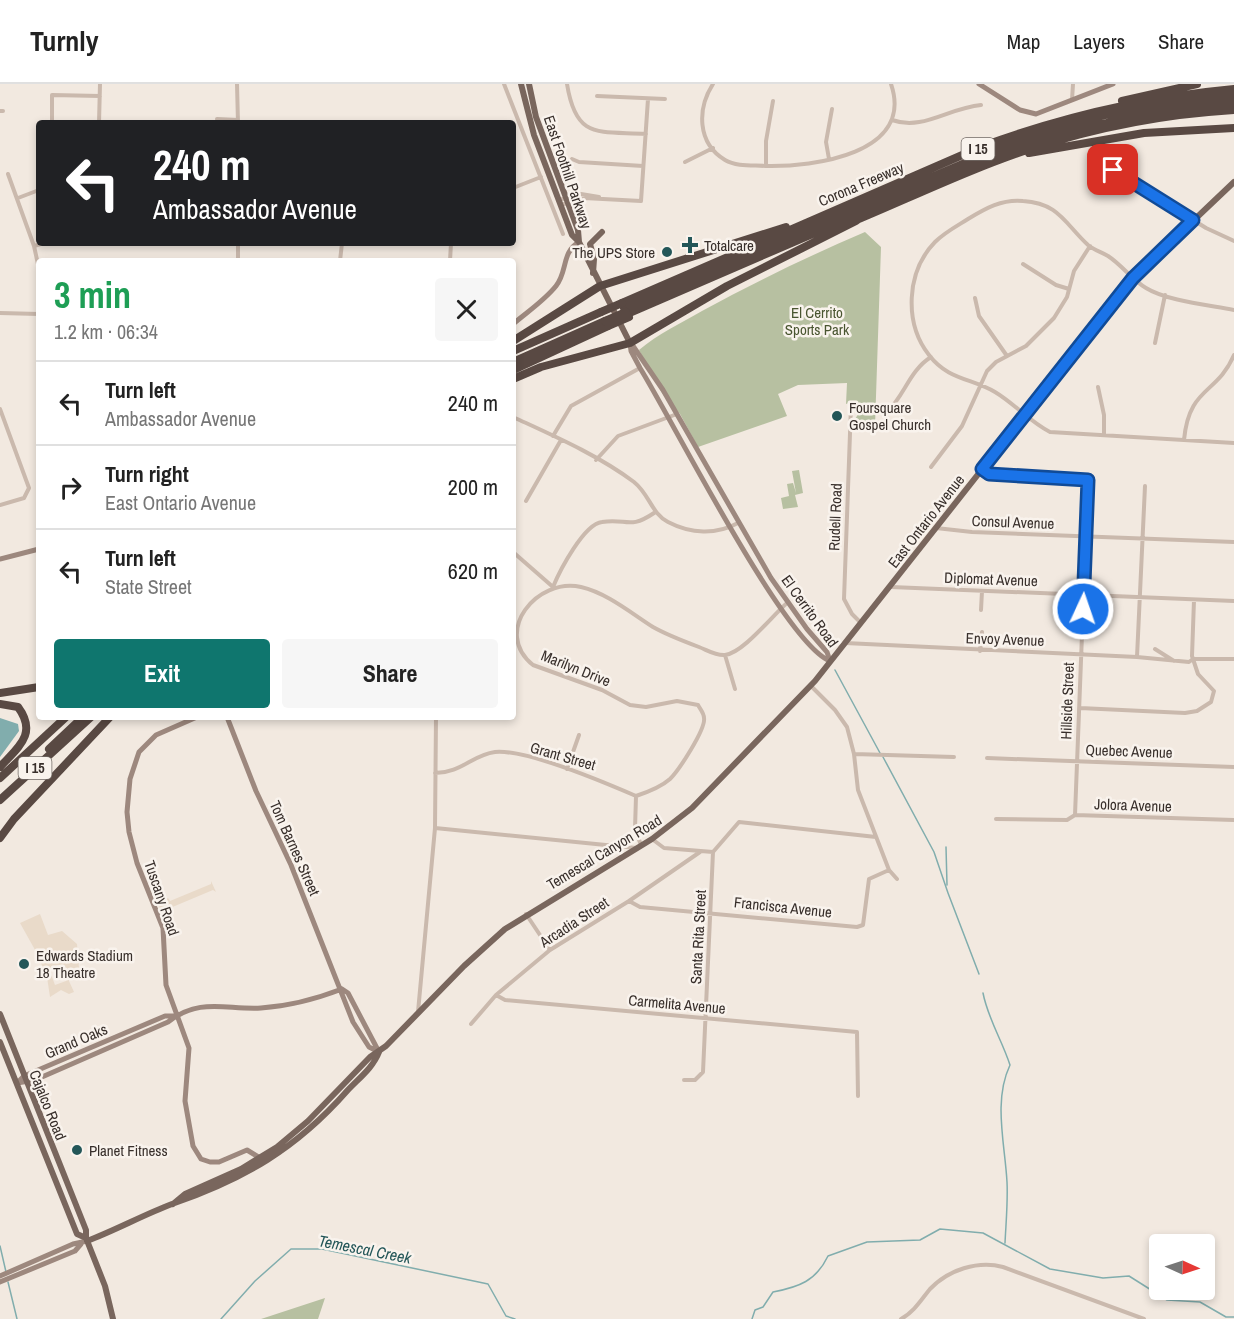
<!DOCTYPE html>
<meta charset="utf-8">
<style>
:root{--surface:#fff;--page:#f6f6f6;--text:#222;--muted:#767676;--line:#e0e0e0;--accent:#0f766e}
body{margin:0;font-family:"Archivo Narrow",sans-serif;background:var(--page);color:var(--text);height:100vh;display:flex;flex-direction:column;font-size:22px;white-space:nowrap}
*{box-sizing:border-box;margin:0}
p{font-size:20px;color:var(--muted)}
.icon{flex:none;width:33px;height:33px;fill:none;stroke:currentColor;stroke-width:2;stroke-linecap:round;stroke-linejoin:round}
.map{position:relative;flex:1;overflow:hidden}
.sheet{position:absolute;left:36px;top:174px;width:480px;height:462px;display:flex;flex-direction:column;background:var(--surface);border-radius:6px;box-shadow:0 3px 9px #0003}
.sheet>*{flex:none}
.top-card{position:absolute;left:36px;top:36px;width:480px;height:126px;border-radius:6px;box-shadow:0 3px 9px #0003;background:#202124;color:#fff;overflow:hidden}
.needle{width:39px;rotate:93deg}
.tools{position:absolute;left:1149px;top:1150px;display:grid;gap:12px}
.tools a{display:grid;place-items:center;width:66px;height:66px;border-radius:6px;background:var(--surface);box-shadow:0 3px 9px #0003;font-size:30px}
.pin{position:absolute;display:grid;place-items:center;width:51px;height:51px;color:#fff;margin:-26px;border-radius:12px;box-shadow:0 3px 9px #0006}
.me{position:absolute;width:66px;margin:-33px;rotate:3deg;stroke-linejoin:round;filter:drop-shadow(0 0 4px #0008)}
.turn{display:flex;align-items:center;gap:21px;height:126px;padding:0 18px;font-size:27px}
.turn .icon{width:78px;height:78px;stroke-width:2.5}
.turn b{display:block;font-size:42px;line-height:51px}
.round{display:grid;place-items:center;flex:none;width:63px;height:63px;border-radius:6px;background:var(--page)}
.summary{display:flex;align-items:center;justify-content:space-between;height:102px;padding:0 18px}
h1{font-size:36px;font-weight:700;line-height:45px;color:#1e9e55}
.button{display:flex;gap:12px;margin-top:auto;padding:12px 18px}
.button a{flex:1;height:69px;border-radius:6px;background:var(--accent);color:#fff;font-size:24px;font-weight:700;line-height:69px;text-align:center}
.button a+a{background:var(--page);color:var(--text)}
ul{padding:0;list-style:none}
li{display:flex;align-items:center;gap:18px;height:84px;padding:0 18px;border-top:2px solid var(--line)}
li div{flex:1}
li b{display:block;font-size:22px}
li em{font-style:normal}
header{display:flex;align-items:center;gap:36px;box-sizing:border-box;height:84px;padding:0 30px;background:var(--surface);border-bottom:2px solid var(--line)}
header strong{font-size:28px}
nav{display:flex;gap:33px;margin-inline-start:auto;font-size:21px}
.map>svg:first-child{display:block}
</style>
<header>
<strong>Turnly</strong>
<nav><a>Map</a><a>Layers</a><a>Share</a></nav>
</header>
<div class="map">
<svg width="1234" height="1235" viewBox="0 0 1234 1235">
<rect width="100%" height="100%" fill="#f2e9e0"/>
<path fill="#b7c0a1" d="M865 148 881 163 875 342 851 341 859 329 860 320 854 317 846 320 847 299 798 301 778 310 787 332 698 363 680 330 662 309 639 266C658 250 681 239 702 227 755 198 809 172 865 148Z
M799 386 803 409 795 411 798 423 783 425 781 414 789 412 787 400 793 399 796 409 792 387Z
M325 1214 318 1235H261Z"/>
<path fill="#e9dac9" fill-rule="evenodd" d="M211 797 216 808 213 806 163 827 162 831 158 819 168 814 170 817 211 800Z
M40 830 48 851 62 847 77 860 79 884 70 885 69 897 74 908 69 910 61 906 50 913 47 893 40 877 42 874 39 873 20 839ZM58 881 65 882 67 888 66 897 55 901 49 885Z"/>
<path fill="#81adad" d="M0 634 18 640 19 647 0 673Z"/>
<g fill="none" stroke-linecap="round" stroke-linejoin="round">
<path stroke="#81adad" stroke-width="1.5" d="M835 586 880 669
M883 673 934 768 948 809
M946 763 947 801
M948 809 979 890
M983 909C988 935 1002 956 1010 981 993 1017 1005 1060 1007 1098 1008 1118 1006 1138 1005 1159
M0 1162 6 1188
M8 1198 17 1235
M221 1235 255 1197 291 1165H322L488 1200 506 1232 515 1235
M752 1235 755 1226 763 1223 773 1208C799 1203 816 1197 828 1172L867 1158 920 1156 940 1145 983 1149 1050 1185 1103 1194 1129 1192 1167 1216 1200 1218 1226 1233H1234"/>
<path stroke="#cab9ad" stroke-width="4" d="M237 0 238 39
M504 0 563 150
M567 0C576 56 598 47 646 50
M713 0C697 25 697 59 725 76 737 83 753 81 766 82 813 83 915 70 891 0
M597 12 665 15
M1072 16 1073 0
M0 27H3
M217 35 238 36
M892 36C923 47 948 24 981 21
M52 39V11L100 12
M99 39 100 0
M1095 74 1206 144 1234 157
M572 75 579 78 643 82
M829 75 826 58 832 25
M685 78 713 64
M766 82V57L773 17
M8 90 34 162 39 185
M513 104 541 93
M18 114 39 106
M559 116 581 110 599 113
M561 121 584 114 641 117 648 15
M34 162 44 159
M238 177V159
M340 177 342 159
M450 177 451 159
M1023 180 1056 201 1069 205
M975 214 979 232 1007 272
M1234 226C1209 221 1167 217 1146 204 1132 196 1122 181 1108 172 1101 168 1094 166 1088 161 1065 140 1059 119 1023 117 1002 115 986 124 968 135 957 142 945 148 935 158 906 188 904 239 929 271 948 296 971 294 995 308 1015 320 1030 338 1050 348L1234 359
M0 229 39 230
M1155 259 1165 211
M1098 303 1104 331V351
M851 322 844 515 852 530 861 539
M0 325 29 404 24 414 0 421
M887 328C905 311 909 287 931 273
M513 333C554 352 598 371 634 398 650 411 651 429 668 438 691 450 716 451 738 439
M553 352 571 322 640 284
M1184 356C1189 302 1217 311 1234 271
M596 376 618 352 677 330
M931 383 962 342 987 287 996 278 1026 262 1054 234 1067 213 1074 187 1090 162
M982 385 989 390 1088 396 1075 731
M526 417 561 356
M936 444 972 448 1234 458
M513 468 553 503C560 486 584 440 602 438 627 434 629 446 654 429
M891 503 1234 517
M981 526 982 507
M845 559 1137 573 1189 578 1193 575H1234
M1155 565 1174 577
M980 567 982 548
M725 571 735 605
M1137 573 1145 402
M811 602 835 626 847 643 854 670 858 706 889 786 897 795
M1080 624 1185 629 1197 627 1211 618 1214 607 1198 590 1192 572 1194 516
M854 670 954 673
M987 674 1234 683
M567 685 579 651
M435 689C461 689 472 671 495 668 526 665 606 699 636 712
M636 712C648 708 661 703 670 695 679 686 706 645 704 634 704 629 700 625 698 621L677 617 646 623 630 621 602 606 533 581C492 548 537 493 581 503 607 509 631 529 653 543 667 551 683 557 699 563 707 566 716 572 725 571 743 569 772 532 787 519
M636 712 635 745 641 761
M996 735 1067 736 1075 731 1234 736
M435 744 636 764
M652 755 664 764 713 768
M713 768 739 738 876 753
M629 817 640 823 857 843 863 841 869 795 889 786
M526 830 550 866
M496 911 505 916 857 948 858 1012
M418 928 435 744 436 633
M471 940 496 911 550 866 629 817 700 768
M684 996H695L703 988 713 768
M901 1235C914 1228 921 1216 930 1205 948 1186 978 1176 1003 1183L1144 1235"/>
<path stroke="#9d887e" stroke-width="5" d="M979 0 1020 26 1036 30 1113 0
M513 240C527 228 544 217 556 202 568 187 561 169 579 158
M630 259 631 267 640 284C673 337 784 559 830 577
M631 259 663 306 771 494 807 545 827 568 830 577
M0 475 39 465
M197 633 156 651 139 668 130 695 127 728 129 748 137 779 163 844 166 901 189 964 185 1017 193 1062 201 1075 210 1078H219L247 1066 260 1074
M227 633 256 707 291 781 353 938 369 963 379 968
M342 905 348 909 379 968
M17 999 35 996 168 938C200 913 226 926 261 924 290 922 316 915 342 905
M17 999 24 992 165 932H177
M0 1192 73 1160 87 1157
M0 1198 75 1167 81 1160"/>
<path stroke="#79665d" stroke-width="6" d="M521 0 534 51 572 151 579 158
M529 0 536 33 578 146 579 158 630 259
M593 189 594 175 590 160 602 148
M0 930 86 1146V1154L105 1202 113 1235
M0 958 77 1150 86 1154
M173 1120 185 1110 241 1085 277 1063 308 1037 370 973 386 962 464 882 505 845 652 755 692 724 815 597 1133 194 1234 98
M87 1157C116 1146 143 1131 172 1120 244 1095 296 1065 347 1007 358 995 373 984 379 968"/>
<path stroke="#594943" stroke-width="8" d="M1122 17 1197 0
M1029 69 1144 49 1234 44
M852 138C912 113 972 84 1033 64 1098 43 1166 30 1234 26
M622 219 983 62C1065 32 1148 13 1234 5
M624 224 1012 59 1105 31 1157 21 1234 11
M627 230 956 88 1041 55 1153 28 1234 18
M513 257 600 202 786 143
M513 267 601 228
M513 278 605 237
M513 286 608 242
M513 295 541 283 630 259 727 202 856 137
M0 609 39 603
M0 620 18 623C38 650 18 663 0 683
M49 665 83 633
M0 694 66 633
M0 716 91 633
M0 754 14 735 110 633"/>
<path stroke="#594943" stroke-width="8" d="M601 228 622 219
M605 237 626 228
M608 242 629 233"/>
</g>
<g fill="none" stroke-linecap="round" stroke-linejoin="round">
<g stroke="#114b97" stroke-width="15">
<path id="route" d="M1083 525 1088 396 989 390 982 385 1133 194 1193 136 1113 86"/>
</g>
<use href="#route" stroke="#1a73e8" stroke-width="10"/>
</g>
<g fill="#235658" stroke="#f9f3ed" stroke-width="2">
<path d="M687 152h6v6h6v6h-6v6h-6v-6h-6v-6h6z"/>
<circle cx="667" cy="168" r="6"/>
<circle cx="837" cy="332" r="6"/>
<circle cx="24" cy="880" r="6"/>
<circle cx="77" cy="1066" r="6"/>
</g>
<g text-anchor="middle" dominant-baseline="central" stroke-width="5" stroke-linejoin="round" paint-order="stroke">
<g fill="#f9f3ed" stroke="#726a65" stroke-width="1.5">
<rect x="961.5" y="54" width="33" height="22" rx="4.5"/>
<rect x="18.5" y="673" width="33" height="22" rx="4.5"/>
</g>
<g font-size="14" font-weight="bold" fill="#382f2b">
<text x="978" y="65">I 15</text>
<text x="35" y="684">I 15</text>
</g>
<g font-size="15" fill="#382f2b" stroke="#f9f3ed">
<text transform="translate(568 88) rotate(71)">East Foothill Parkway</text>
<text transform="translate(861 100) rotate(-23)">Corona Freeway</text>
<text transform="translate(835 433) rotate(-88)">Rudell Road</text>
<text transform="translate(926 437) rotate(-52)">East Ontario Avenue</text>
<text transform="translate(1013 438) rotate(2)">Consul Avenue</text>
<text transform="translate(991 495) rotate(2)">Diplomat Avenue</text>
<text transform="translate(810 527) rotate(54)">El Cerrito Road</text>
<text transform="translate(1005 555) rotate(2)">Envoy Avenue</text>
<text transform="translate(576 584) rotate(22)">Marilyn Drive</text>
<text transform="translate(1067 617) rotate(-88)">Hillside Street</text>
<text transform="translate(1129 667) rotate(2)">Quebec Avenue</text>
<text transform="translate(563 672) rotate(16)">Grant Street</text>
<text transform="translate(1133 721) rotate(2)">Jolora Avenue</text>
<text transform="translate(295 764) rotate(66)">Tom Barnes Street</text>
<text transform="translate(604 768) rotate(-31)">Temescal Canyon Road</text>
<text transform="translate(162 814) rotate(71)">Tuscany Road</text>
<text transform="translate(783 823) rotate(6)">Francisca Avenue</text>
<text transform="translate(574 838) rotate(-33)">Arcadia Street</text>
<text transform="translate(698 853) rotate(-87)">Santa Rita Street</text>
<text transform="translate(677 920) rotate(5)">Carmelita Avenue</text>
<text transform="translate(76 957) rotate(-23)">Grand Oaks</text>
<text transform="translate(48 1021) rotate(68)">Cajalco Road</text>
</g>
<g font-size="15" fill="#382f2b" stroke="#f9f3ed" text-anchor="start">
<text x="704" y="161">Totalcare</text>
<text x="655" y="168" text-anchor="end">The UPS Store</text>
<text x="849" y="323">Foursquare<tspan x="849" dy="17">Gospel Church</tspan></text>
<text x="36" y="871">Edwards Stadium<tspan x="36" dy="17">18 Theatre</tspan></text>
<text x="89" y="1066">Planet Fitness</text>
</g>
<g font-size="15" fill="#495530" stroke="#f9f3ed">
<text x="817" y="228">El Cerrito<tspan x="817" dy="17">Sports Park</tspan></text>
</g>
<g font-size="16" font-style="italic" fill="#235658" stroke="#f9f3ed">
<text transform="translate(365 1165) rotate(11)">Temescal Creek</text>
</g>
</g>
</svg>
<div class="tools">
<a><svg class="needle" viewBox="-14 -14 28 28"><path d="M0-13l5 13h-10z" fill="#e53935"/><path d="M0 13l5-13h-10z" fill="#767676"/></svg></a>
</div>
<div class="pin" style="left:1113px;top:86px;background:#d93025"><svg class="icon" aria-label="arrive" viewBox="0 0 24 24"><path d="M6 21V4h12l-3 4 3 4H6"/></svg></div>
<svg class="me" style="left:1083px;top:525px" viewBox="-20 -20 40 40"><circle r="17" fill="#1a73e8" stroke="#fff" stroke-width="3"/><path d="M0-11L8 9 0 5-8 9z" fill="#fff"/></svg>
<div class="top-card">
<div class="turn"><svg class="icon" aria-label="left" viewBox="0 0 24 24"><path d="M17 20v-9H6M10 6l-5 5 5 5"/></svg><div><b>240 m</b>Ambassador Avenue</div></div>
</div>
<section class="sheet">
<div class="summary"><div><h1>3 min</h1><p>1.2 km · 06:34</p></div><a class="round"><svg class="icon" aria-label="close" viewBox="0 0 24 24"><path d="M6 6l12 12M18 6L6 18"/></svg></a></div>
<ul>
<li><svg class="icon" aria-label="left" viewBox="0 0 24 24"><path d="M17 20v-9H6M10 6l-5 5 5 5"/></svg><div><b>Turn left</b><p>Ambassador Avenue</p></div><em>240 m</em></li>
<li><svg class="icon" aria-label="right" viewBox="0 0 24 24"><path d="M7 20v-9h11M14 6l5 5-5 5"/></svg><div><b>Turn right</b><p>East Ontario Avenue</p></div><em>200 m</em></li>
<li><svg class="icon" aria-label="left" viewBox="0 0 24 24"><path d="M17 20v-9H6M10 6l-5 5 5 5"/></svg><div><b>Turn left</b><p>State Street</p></div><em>620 m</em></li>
</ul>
<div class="button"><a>Exit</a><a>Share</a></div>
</section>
</div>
